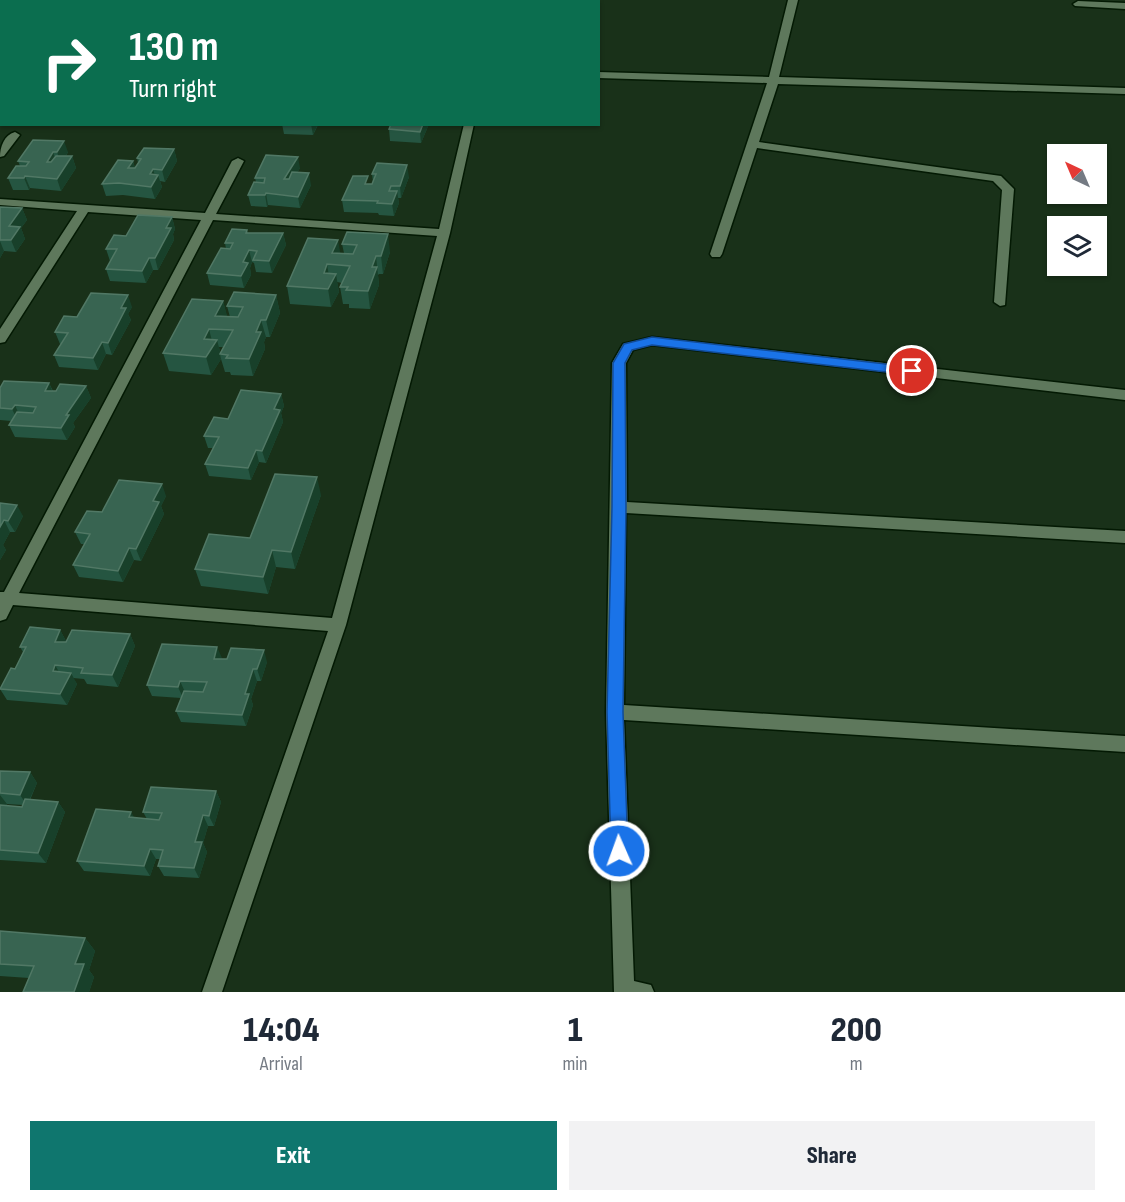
<!DOCTYPE html>
<style>
:root{--surface:#fff;--page:#f2f2f3;--text:#1f2937;--muted:#747a83;--accent:#0f766e}
body{margin:0;font-family:"Sofia Sans Condensed",sans-serif;background:var(--page);color:var(--text);height:100vh;display:flex;flex-direction:column;font-size:22px;white-space:nowrap}
*{box-sizing:border-box;margin:0}
p{font-size:20px;color:var(--muted)}
.icon{flex:none;width:33px;height:33px;fill:none;stroke:currentColor;stroke-width:2;stroke-linecap:round;stroke-linejoin:round}
.map{position:relative;height:992px;overflow:hidden}
.panel{display:flex;flex-direction:column;background:var(--surface);flex:1}
.panel>*{flex:none}
.banner{position:absolute;left:0px;top:0px;width:600px;height:126px;box-shadow:0 2px 4px #0004;background:#0b6e4f;color:#fff;overflow:hidden}
.needle{width:39px;rotate:316deg}
.buttons{position:absolute;left:1047px;top:144px;display:grid;gap:12px}
.buttons a{display:grid;place-items:center;width:60px;height:60px;border-radius:0px;background:var(--surface);box-shadow:0 2px 4px #0004;font-size:30px}
.pin{position:absolute;display:grid;place-items:center;width:51px;height:51px;color:#fff;margin:-26px;border:3px solid #fff;border-radius:50%;box-shadow:0 2px 6px #0007}
.me{position:absolute;width:66px;margin:-33px;rotate:358deg;stroke-linejoin:round;filter:drop-shadow(0 0 4px #0008)}
.turn{display:flex;align-items:center;gap:21px;height:126px;padding:0 30px;font-size:27px}
.turn .icon{width:78px;height:78px;stroke-width:2.5}
.turn b{display:block;font-size:42px;line-height:51px}
.eta{display:flex;justify-content:space-evenly;align-items:center;height:102px;text-align:center}
.eta b{font-size:36px;font-weight:800;line-height:42px}
.button{display:flex;gap:12px;margin-top:auto;padding:12px 30px}
.button a{flex:1;height:69px;border-radius:0px;background:var(--accent);color:#fff;font-size:24px;font-weight:800;line-height:69px;text-align:center}
.button a+a{background:var(--page);color:var(--text)}
.map>svg:first-child{display:block}
</style>
<div class="map">
<svg width="1125" height="992" viewBox="0 0 1125 992">
<rect width="100%" height="100%" fill="#193119"/>
<g fill="none" stroke-linecap="round" stroke-linejoin="round">
<g stroke="#031903" stroke-width="3">
<path id="minor" d="M788 0H798L779 77 1125 88V94L778 84 759 142 1001 176 1014 189 1005 305 1000 306 994 302 1002 190 993 181 757 148 722 254 720 257H712L710 254 767 83 598 78V72L769 77Z
M1078 1 1125 3V9L1075 6 1073 4Z
M0 48H2V54H0Z
M464 124H474L450 233 346 625 222 992H202L328 631 13 605 6 619 0 621V592H4L201 220 88 212 5 342 0 343V329L77 211 0 205V199L205 213 232 161 238 158 244 161 216 214 439 229ZM213 220 437 236 332 618 19 593Z
M15 132 20 135 4 156 0 157C0 147 4 135 15 132Z
M652 337 1125 390V400L652 345 633 350 626 363 627 502 1125 531V543L626 513 624 705 1125 736V752L624 720 634 981 651 985 654 992H614L606 712 612 363 623 344Z"/>
</g>
<use href="#minor" fill="#5e785c" fill-rule="evenodd"/>
</g>
<path fill="#255541" fill-rule="evenodd" d="M0 92H2V119H0Z
M282 124H318V125L313 135 284 134Z
M380 124H429L421 143 390 141 389 129 390 126H380Z
M33 140 68 152 66 156H72L76 168 61 191 30 188 29 190H13L8 178 20 166 18 161Z
M174 149 177 161 165 182 160 181 162 187 155 199 123 195 106 196 102 184 133 161 135 168 138 163 137 158Z
M300 168 297 173 311 185 300 208 268 205 267 207 251 206 248 195 256 182 255 178Z
M372 174 409 177 401 198H398L399 203 394 216 379 215 378 213 344 212 342 200 369 184H372L373 182Z
M0 207 22 208 27 220 21 228 25 239 16 252 4 251 0 258Z
M172 217 175 229 173 234 174 240 158 270H153L146 283 110 281 106 269 111 261H110L106 249 126 236Z
M247 230 248 233H283L286 245 272 273 256 272 254 263 252 262 250 268 251 275 244 288 210 285 207 273 226 249 225 243Z
M347 232 390 252 383 274H379L378 275 379 285 370 309 349 308V304H343L340 287 342 283 337 282 339 292 331 307 290 304 287 286 341 253H344L342 244Z
M276 295 280 313 270 337H266L264 342 265 349 253 376 231 375 230 372H225L221 359 211 375 169 371 163 353 223 301 227 317H230L227 306ZM219 347H223L220 353Z
M132 307 128 314 131 320 112 355 106 354 98 370 59 367 54 355 61 344H60L55 332Z
M49 383 53 391H56L86 386 91 398 73 423 75 427 67 440 15 437 9 425 11 421 0 420V388Z
M281 394 284 406 281 413 283 422 266 463 259 462 251 480 209 476 205 464 213 448H208L204 436 228 419Z
M321 495 295 569 276 567 268 594 201 586 195 569 250 538Z
M166 496 161 506 164 514 141 561 134 560 123 582 79 577 73 565 84 544H81L75 532 102 512Z
M0 503 23 516 15 532H10L3 545 6 550 0 560Z
M60 630 66 641 130 634 135 646 118 687 87 684 84 679 73 678 77 684 67 705 7 700 0 689 15 669 23 652 20 647Z
M222 658 221 659 267 662 261 681H257L251 699 253 705 246 726 181 722 176 711 181 698 152 696 147 685Z
M0 771 30 772 37 783 30 800 58 802 65 812 46 863 0 860ZM7 804 23 805 22 807 6 806Z
M216 791 221 802 214 826H208L203 843 207 852 199 878 164 876 158 866 160 859H156L150 876 84 871 77 861 134 818 147 819 143 812Z
M0 931 85 938 95 951 89 970 94 977 89 992H23L29 978 0 976Z"/>
<path fill="#18402a" d="M311 124H318L313 135Z
M423 124H429L421 143 420 132Z
M64 141 68 152 61 164 57 152Z
M174 149 177 161 165 182 162 170Z
M53 152 57 164 47 162Z
M72 156 76 168 61 191 57 179Z
M298 157 300 168 287 191 284 179Z
M133 161 136 173 128 168Z
M407 165 409 177 401 198 400 186Z
M153 169 156 179 158 175 162 187 155 199 151 187 150 174Z
M309 173 311 185 300 208 298 197Z
M25 176 30 188 29 190 24 178Z
M397 191 399 203 394 216 392 204Z
M266 193 268 205 267 207 265 195Z
M22 208 27 220 21 228 25 239 16 252 11 240 9 226Z
M172 217 175 229 173 234 174 240 158 270 155 258 166 228Z
M283 233 286 245 272 273 269 261Z
M388 234 390 252 383 274 381 256Z
M338 240 341 257 332 253Z
M0 241 4 251 0 258Z
M249 250 252 262 250 268 251 275 244 288 241 276 243 262Z
M376 256 379 285 370 309 368 291 372 267Z
M149 258 153 270 146 283 142 271Z
M327 264 330 282 327 290 324 273Z
M336 274 339 292 331 307 328 289Z
M128 295 132 307 128 314 131 320 112 355 108 343 121 308Z
M276 295 280 313 270 337 266 320Z
M223 301 228 319 215 316Z
M261 320 266 337 264 342 265 349 253 376 249 359 256 332Z
M209 329 213 345 217 340 221 355 220 354 221 359 211 375 206 357 204 339Z
M102 342 106 354 98 370 93 358Z
M49 383 54 395 45 391Z
M86 386 91 398 73 423 75 427 67 440 61 428 66 415Z
M281 394 284 406 281 413 283 422 266 463 262 451 274 409Z
M15 405 20 417 18 421 12 409Z
M256 450 259 462 251 480 248 468Z
M317 477 321 495 295 569 291 552Z
M162 484 166 496 161 506 164 514 141 561 136 549 153 501Z
M17 505 23 516 15 532 8 521Z
M4 520 10 532 3 545 6 550 0 560V527Z
M129 548 134 560 123 582 118 571Z
M272 550 276 567 268 594 263 577Z
M60 630 66 641 61 653 55 642Z
M130 634 135 646 118 687 112 675Z
M217 647 222 658 218 670 214 659Z
M264 650 267 662 261 681 257 669Z
M55 665 62 677 53 671Z
M253 669 257 681 251 699 253 705 246 726 242 715 245 694Z
M71 673 77 684 67 705 60 694Z
M180 681 185 692 183 698 178 687Z
M30 772 37 783 27 805 20 795Z
M216 791 221 802 214 826 209 816Z
M0 795 7 804 2 815 0 813Z
M58 802 65 812 46 863 38 853Z
M131 812 137 822 129 817Z
M203 815 208 826 203 843 207 852 199 878 194 868 195 842Z
M150 849 156 859 150 876 144 866Z
M85 938 95 951 89 970 94 977 89 992H74L75 964Z"/>
<path fill="#386451" stroke="#517865" stroke-width="1.5" d="M0 92H2V108L0 107Z
M391 124H423L420 132 389 129Z
M33 140 64 141 57 152H53L47 162H51L56 156H72L57 179 25 176 24 178H8L16 166H26L29 162 18 161Z
M144 148 174 149 162 170 153 169 150 174 158 175 151 187 119 183 102 184 118 160 133 161 128 168H135L141 159 137 158Z
M266 155 298 157 284 179H289L292 172 309 173 298 197 266 193 265 195H248L254 182 264 183 265 178H255Z
M377 163 407 165 400 186H391L389 191H397L392 204 377 203 378 201 342 200 353 176H368L365 184H372L376 174H372Z
M0 207 22 208 9 226 20 227 11 240H0Z
M138 215 172 217 166 228H171L155 258H149L142 271 106 269 117 249H106L114 235 126 236Z
M232 229 247 230 246 233H283L269 261 253 260 257 251 249 250 243 262 248 263 241 276 207 273 221 248 230 249 233 243H225Z
M347 232 388 234 381 256H376L372 267H377L368 291 346 290 348 287H340L350 266 327 264 324 273 336 274 328 289 287 286 308 238 338 240 332 253 353 254 357 245 342 244Z
M234 292 276 295 266 320H261L256 332H261L249 359 226 358 228 355 220 354 233 330 209 329 204 339 217 340 206 357 163 353 192 299 223 301 215 316 238 317 243 307 227 306Z
M91 293 128 295 121 308H126L108 343 102 342 93 358 54 355 68 333 55 332 64 316 77 317Z
M4 381 49 383 45 391H56L60 384 86 386 66 415H69L61 428 9 425 17 412 33 413 36 407 15 405 12 409 0 408V388Z
M241 390 281 394 274 409 280 410 262 451 256 450 248 468 205 464 219 437 204 436 214 417 228 419Z
M275 474 317 477 291 552 272 550 263 577 195 569 209 534 250 538Z
M119 480 162 484 153 501 159 502 136 549 129 548 118 571 73 565 90 534 75 532 87 511 102 512Z
M0 503 17 505 8 521 4 520 0 527Z
M30 627 60 630 55 642H66L72 630 130 634 112 675 81 673 83 668 55 665 53 671 71 673 60 694 0 689 11 668 15 669 26 647H20Z
M162 644 217 647 214 659H227L231 648 264 650 257 669H253L245 694H249L242 715 176 711 184 691 203 692 207 682 180 681 178 687 147 685Z
M0 771 30 772 20 795 0 793Z
M151 787 216 791 209 816 203 815 195 842H202L194 868 158 866 163 850 150 849 144 866 77 861 96 809 131 812 129 817 159 820 162 813 143 812Z
M25 799 58 802 38 853 0 850V805L22 807Z
M0 931 85 938 75 964H84L74 992H23L34 966 0 964Z"/>
<path fill="#1a73e8" stroke="#114b97" stroke-width="1.5" d="M652 337 912 367 918 371 912 375 652 345 632 350 625 363 626 507 623 712 628 851 625 857 619 859 613 857 611 851 607 712 612 507 613 363 624 344Z"/>
</svg>
<div class="buttons">
<a><svg class="needle" viewBox="-14 -14 28 28"><path d="M0-13l5 13h-10z" fill="#e53935"/><path d="M0 13l5-13h-10z" fill="#747a83"/></svg></a>
<a><svg class="icon" aria-label="layers" viewBox="0 0 24 24"><path d="M12 4l9 5-9 5-9-5zM3 14l9 5 9-5"/></svg></a>
</div>
<div class="pin" style="left:912px;top:371px;background:#d93025"><svg class="icon" aria-label="arrive" viewBox="0 0 24 24"><path d="M6 21V4h12l-3 4 3 4H6"/></svg></div>
<svg class="me" style="left:619px;top:851px" viewBox="-20 -20 40 40"><circle r="17" fill="#1a73e8" stroke="#fff" stroke-width="3"/><path d="M0-11L8 9 0 5-8 9z" fill="#fff"/></svg>
<div class="banner">
<div class="turn"><svg class="icon" aria-label="right" viewBox="0 0 24 24"><path d="M7 20v-9h11M14 6l5 5-5 5"/></svg><div><b>130 m</b>Turn right</div></div>
</div>
</div>
<section class="panel">
<div class="eta">
<div><b>14:04</b><p>Arrival</p></div>
<div><b>1</b><p>min</p></div>
<div><b>200</b><p>m</p></div>
</div>
<div class="button"><a>Exit</a><a>Share</a></div>
</section>
